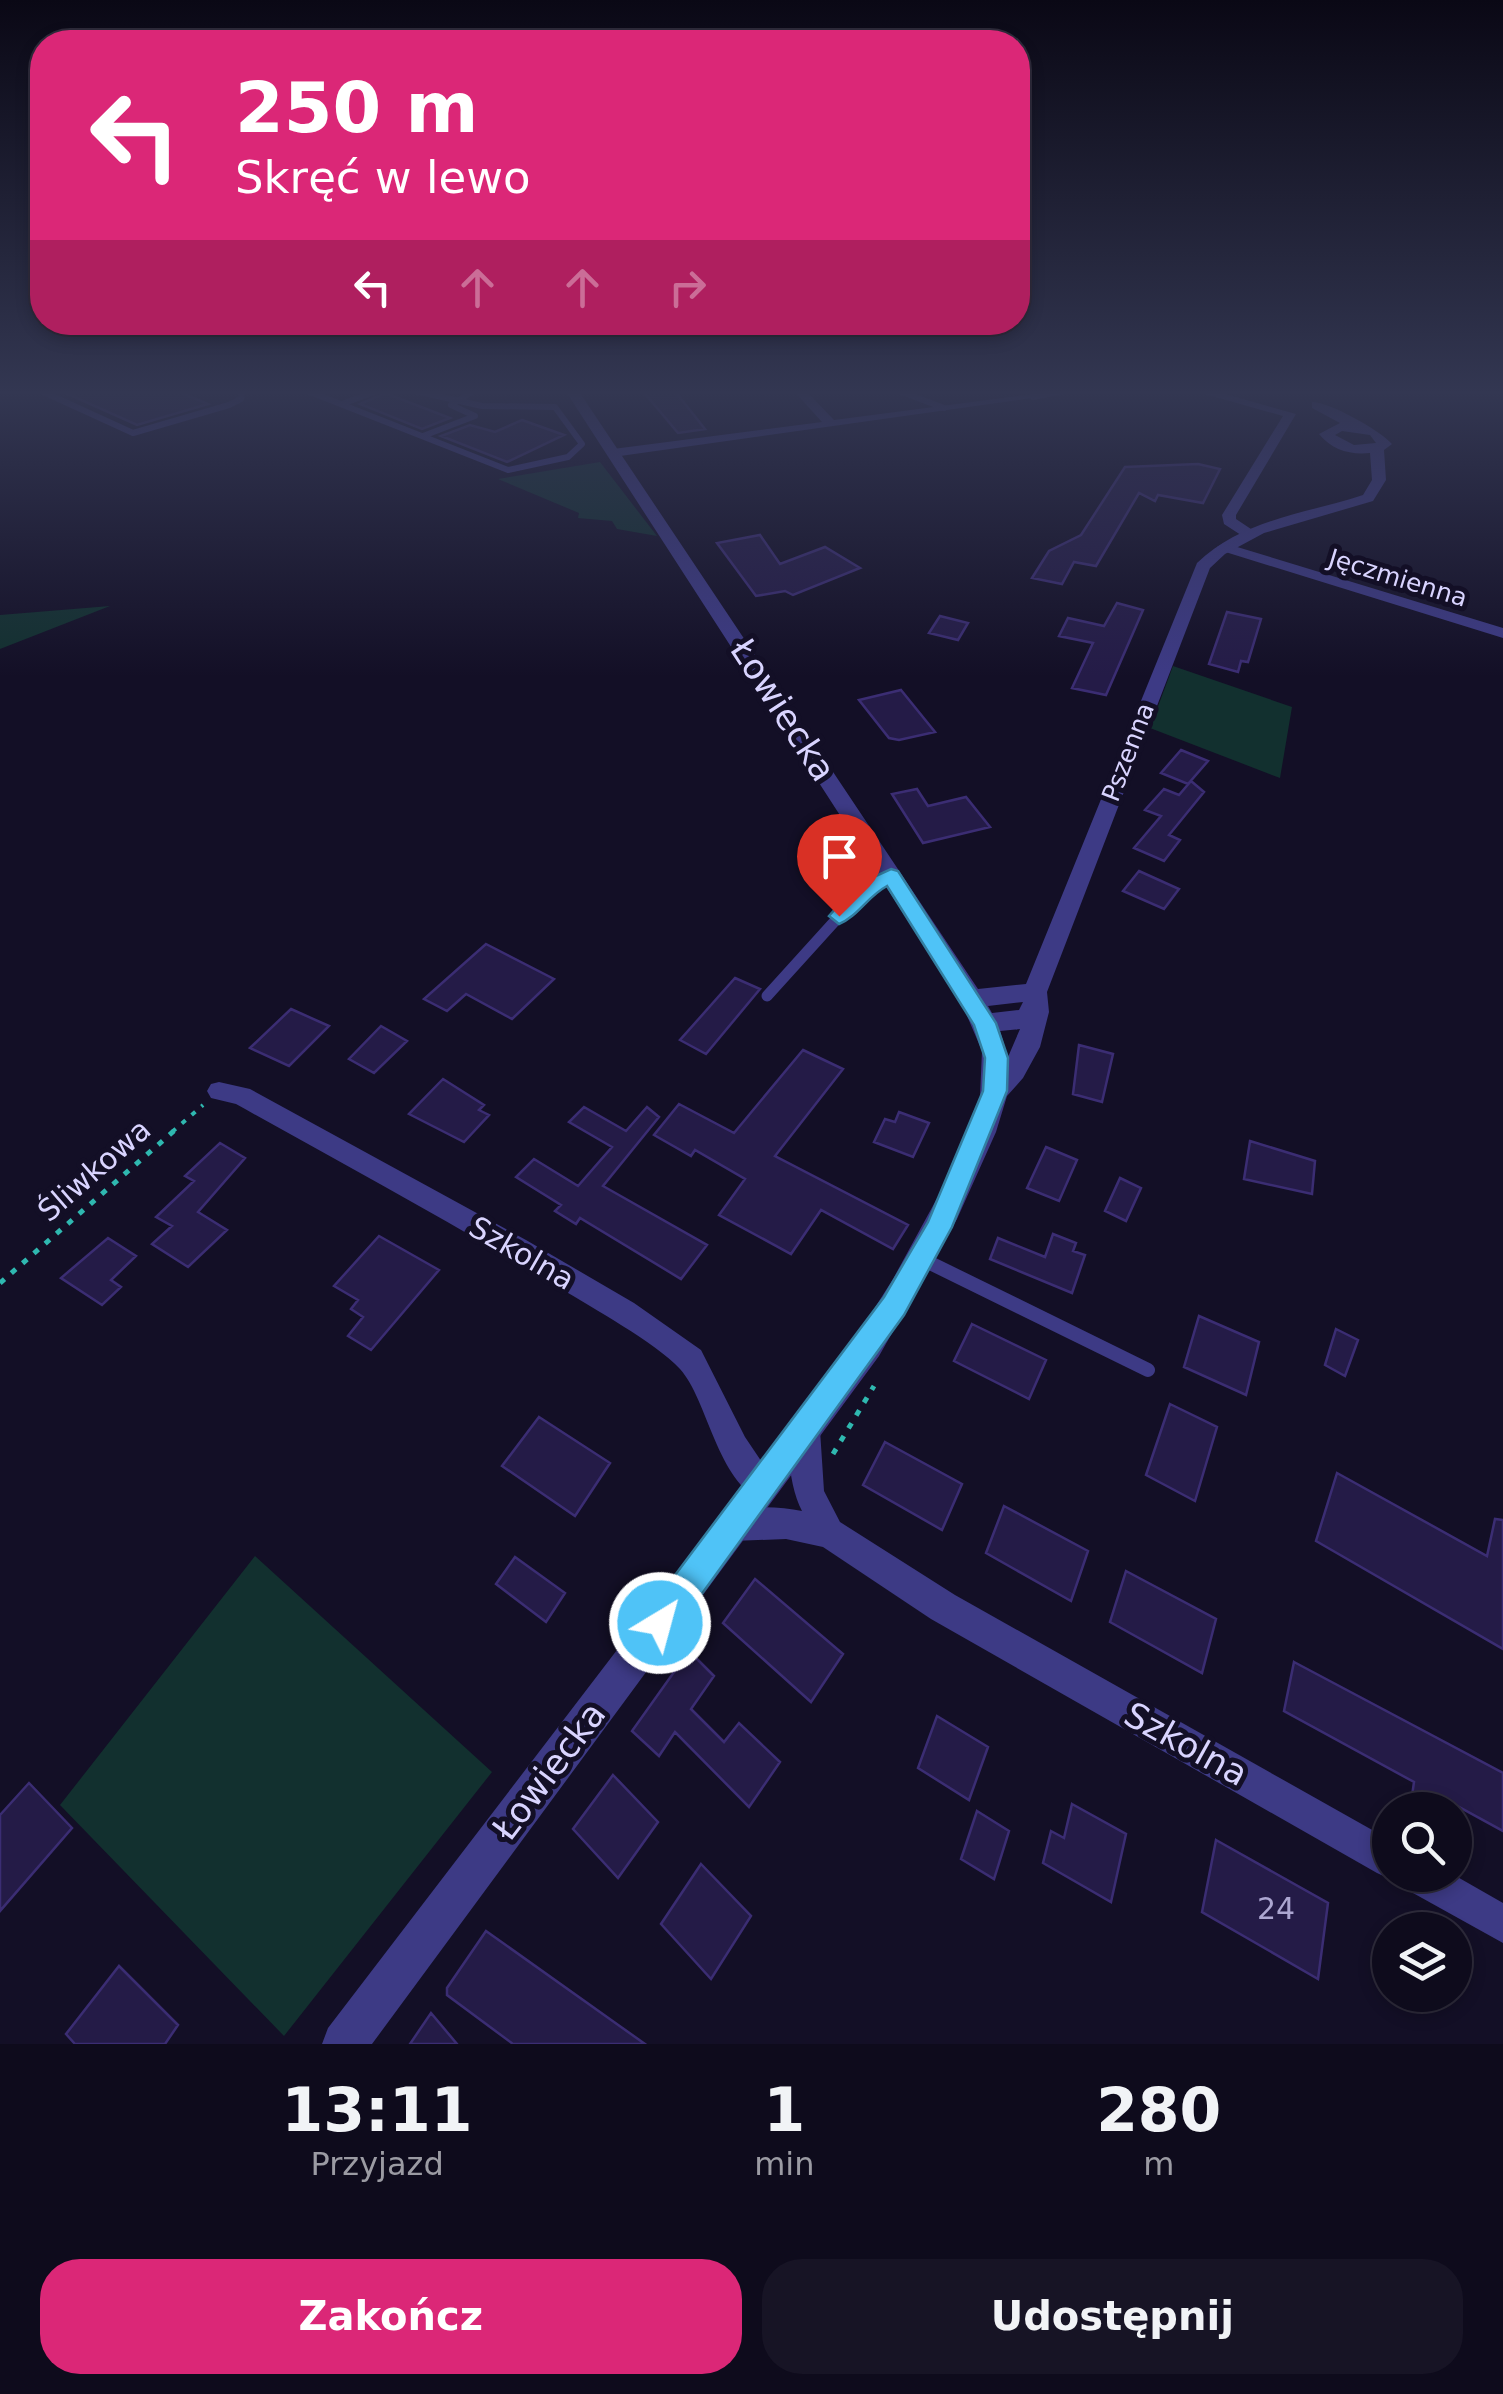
<!DOCTYPE html>
<html lang="pl">
<meta charset="utf-8">
<style>
:root{--surface:#0e0b1c;--page:#171425;--text:#f1f3f6;--muted:#9b9ba3;--line:#2e2b3b;--accent:#db2777}
body{margin:0;font-family:"DejaVu Sans",sans-serif;background:var(--page);color:var(--text);height:100vh;display:flex;flex-direction:column;font-size:38px;white-space:nowrap}
*{box-sizing:border-box;margin:0}
p{font-size:32px;color:var(--muted)}
.icon{flex:none;width:55px;height:55px;fill:none;stroke:currentColor;stroke-width:2;stroke-linecap:round;stroke-linejoin:round}
.map{position:relative;height:2044px;overflow:hidden}
.drawer{display:flex;flex-direction:column;background:var(--surface);flex:1}
.drawer>*{flex:none}
.guide{position:absolute;left:30px;top:30px;width:1000px;height:305px;border-radius:40px;box-shadow:0 5px 15px #0003,0 0 0 2px var(--line);background:#db2777;color:#fff;overflow:hidden}
.tools{position:absolute;left:1372px;top:1792px;display:grid;gap:20px}
.tools a{display:grid;place-items:center;width:100px;height:100px;border-radius:50%;background:var(--surface);box-shadow:0 5px 15px #0003,0 0 0 2px var(--line);font-size:50px}
.pin{position:absolute;display:grid;place-items:center;width:85px;height:85px;color:#fff;margin:-102px -42px;border-radius:50% 50% 50% 0;rotate:-45deg;box-shadow:0 0 10px #0007}
.pin .icon{rotate:45deg}
.me{position:absolute;width:110px;margin:-55px;rotate:37deg;stroke-linejoin:round;filter:drop-shadow(0 0 8px #0008)}
.turn{display:flex;align-items:center;gap:35px;height:210px;padding:0 40px;font-size:45px}
.turn .icon{width:130px;height:130px;stroke-width:2.5}
.turn b{display:block;font-size:70px;line-height:85px}
.lanes{display:flex;align-items:center;height:95px;padding:0 40px;background:#0003;justify-content:center;gap:50px;direction:ltr}
.lanes .off{opacity:.35}
.eta{display:flex;justify-content:space-evenly;align-items:center;height:170px;text-align:center}
.eta b{font-size:60px;font-weight:600;line-height:70px}
.action{display:flex;gap:20px;margin-top:auto;padding:20px 40px}
.action a{flex:1;height:115px;border-radius:40px;background:var(--accent);color:#fff;font-size:40px;font-weight:600;line-height:115px;text-align:center}
.action a+a{background:var(--page);color:var(--text)}
.map>svg:first-child{display:block}
</style>
<div class="map">
<svg width="1503" height="2044" viewBox="0 0 1503 2044">
<rect width="100%" height="100%" fill="#130f26"/>
<path fill="#12302f" d="M600 462 657 536 617 529 612 521 578 518 579 513 498 479Z
M110 606 0 649V615Z
M1173 666 1292 707 1280 778 1150 728Z
M255 1556 492 1772 284 2036 60 1805Z"/>
<path fill="#241b47" stroke="#3b2d73" stroke-width="2.5" d="M59 390H175L208 404 137 425Z
M642 390H674L705 429 678 433Z
M385 393 450 418 422 429 360 404Z
M522 420 564 435 507 462 441 436 470 425 495 432Z
M1198 464 1220 469 1203 503 1158 495 1155 501 1139 493 1096 566 1074 562 1062 584 1032 578 1049 551 1081 535 1125 467Z
M760 535 780 564 825 547 860 568 793 595 785 591 756 596 717 543Z
M1117 603 1143 610 1106 695 1072 688 1093 643 1059 636 1068 618 1104 626Z
M1227 612 1261 619 1248 662 1241 661 1238 672 1209 664Z
M940 616 968 623 958 640 929 633Z
M901 690 935 732 899 740 889 738 859 700Z
M1181 750 1208 761 1188 784 1161 773Z
M1191 781 1204 792 1169 835 1180 840 1164 861 1134 848 1161 816 1145 810 1164 789 1179 795Z
M917 789 928 806 966 797 990 827 923 843 892 794Z
M1139 871 1179 889 1164 909 1123 891Z
M486 944 554 979 512 1019 466 994 447 1011 424 999Z
M735 978 760 989 706 1054 680 1040Z
M291 1009 329 1026 289 1066 250 1048Z
M381 1026 407 1041 374 1073 349 1059Z
M1079 1045 1113 1054 1102 1102 1073 1094Z
M803 1050 843 1069 775 1156 908 1225 893 1249 821 1210 791 1254 719 1215 745 1179 695 1150 691 1156 654 1135 679 1104 734 1133Z
M443 1079 484 1105 479 1110 489 1115 464 1142 409 1114Z
M584 1107 626 1131 647 1107 659 1117 603 1186 707 1245 681 1279 580 1218 576 1224 555 1211 561 1205 516 1177 534 1159 578 1186 612 1147 569 1122Z
M899 1112 929 1123 913 1157 874 1142 885 1119 895 1122Z
M1250 1141 1315 1161 1312 1194 1244 1179Z
M220 1143 245 1158 198 1212 227 1230 188 1267 152 1244 172 1226 156 1217 194 1181 185 1176Z
M1046 1147 1077 1160 1059 1201 1027 1188Z
M1120 1178 1141 1188 1126 1221 1105 1211Z
M1053 1234 1076 1243 1073 1251 1085 1255 1072 1293 990 1259 998 1238 1045 1257Z
M379 1236 439 1270 371 1350 348 1336 363 1317 351 1309 358 1300 334 1286Z
M108 1238 136 1256 111 1280 121 1287 102 1305 61 1278Z
M1199 1316 1259 1342 1246 1395 1184 1367Z
M972 1324 1046 1360 1029 1399 954 1361Z
M1336 1329 1358 1340 1345 1376 1325 1365Z
M1170 1404 1217 1427 1195 1501 1146 1475Z
M539 1417 610 1463 575 1516 502 1466Z
M885 1442 962 1484 942 1530 863 1485Z
M1337 1473 1487 1556 1495 1519 1503 1520V1649L1316 1541Z
M1004 1506 1088 1551 1071 1601 986 1553Z
M515 1557 565 1593 546 1622 496 1584Z
M1126 1571 1216 1619 1202 1673 1110 1622Z
M755 1579 843 1654 811 1702 723 1623Z
M689 1651 714 1676 691 1709 724 1742 739 1723 780 1762 749 1807 675 1732 659 1756 632 1731Z
M1294 1662 1503 1773V1831L1437 1795 1435 1810H1410L1414 1782 1284 1711Z
M937 1716 988 1747 969 1800 918 1768Z
M613 1775 658 1822 618 1878 573 1829Z
M29 1783 72 1828 0 1911V1815Z
M1072 1804 1126 1834 1111 1902 1043 1863 1051 1831 1064 1838Z
M977 1811 1009 1831 994 1879 961 1859Z
M1216 1840 1328 1903 1318 1979 1202 1912Z
M701 1864 751 1916 711 1979 661 1924Z
M486 1931 614 2022 645 2044H513L447 1995V1988Z
M119 1966 178 2025 165 2044H75L66 2034Z
M431 2013 457 2044H410Z"/>
<g fill="none" stroke-linecap="round" stroke-linejoin="round">
<path stroke="#2fb8b0" stroke-width="4" stroke-dasharray="5 8" stroke-linecap="butt" d="M172 1132 203 1105"/>
<path stroke="#2fb8b0" stroke-width="5" stroke-dasharray="6 9" stroke-linecap="butt" d="M0 1283 175 1130
M833 1454 874 1386"/>
<path stroke="#3d3a85" stroke-width="6" d="M39 390 133 433 229 405 241 399 242 393 236 390
M305 390 508 470 568 457 582 444 555 407 482 406 411 390
M897 390 944 408
M1033 397 1068 390
M342 404 379 390
M423 436 475 416 451 405 475 390"/>
<path stroke="#3d3a85" stroke-width="11" d="M767 996 863 890 891 876"/>
<path stroke="#3d3a85" stroke-width="14" d="M922 1259 1148 1370"/>
<path fill="#3d3a85" fill-rule="evenodd" d="M793 390H805L834 420 1033 394 1039 397 613 457 607 453 613 449 822 422Z
M1191 390H1211L1296 414 1236 515V519L1254 531V537H1244L1224 524 1222 515 1283 416Z
M1224 543 1503 628V638L1219 550 1217 547Z
M219 1082 250 1089 526 1240 634 1303 701 1350 745 1437 778 1486 774 1497 763 1501C717 1482 708 1400 680 1369 655 1342 592 1308 560 1288 454 1224 345 1165 236 1104L211 1098 207 1091 211 1084Z
M805 1415 815 1420 820 1430 824 1491 840 1522 955 1595 1390 1840V1875H1454L1503 1903V1943L1404 1888 1398 1875 1390 1879 1377 1873 931 1619 823 1547 786 1539 733 1541 722 1536 717 1525 722 1514C745 1505 778 1506 802 1511 790 1488 784 1444 795 1420Z"/>
<path fill="#3d3a85" fill-rule="evenodd" d="M565 390H578L978 989 1026 984 1197 563C1243 519 1305 514 1363 495L1372 480 1370 453C1350 455 1332 450 1319 434L1340 423 1312 408V402C1330 402 1381 431 1392 444L1384 450 1386 480 1373 501 1264 533 1225 554 1210 568 1047 992 1049 1012 1040 1047 1023 1078 1007 1096 996 1132 957 1219 879 1356 372 2044H322L328 2028 857 1336 893 1279 953 1169 980 1097 982 1051 962 1004ZM1342 431 1370 435 1376 443 1354 445 1335 435ZM1023 1002 1019 1010 992 1013 988 1006ZM1020 1029 1008 1057 1000 1031Z"/>
</g>
<linearGradient id="sky" x2="0" y2="1"><stop stop-color="#0a0815"/><stop offset="0.58" stop-color="#333752"/><stop offset="1" stop-color="#333752" stop-opacity="0"/></linearGradient>
<rect width="1503" height="677" fill="url(#sky)"/>
<path fill="#4fc3f7" stroke="#337fa1" stroke-width="2.5" d="M891 869 898 871 996 1023 1008 1058 1007 1091 952 1227 904 1315 672 1635 660 1640 648 1635 644 1623 648 1611 884 1297 928 1222 983 1091 985 1058 974 1025 887 886C868 896 857 917 839 924L829 916 856 885Z"/>
<g text-anchor="middle" dominant-baseline="central" stroke-width="10" stroke-linejoin="round" paint-order="stroke">
<g font-size="25" fill="#d9d4ff" stroke="#130f26">
<text transform="translate(1398 578) rotate(17)">Jęczmienna</text>
<text transform="translate(1128 752) rotate(-69)">Pszenna</text>
</g>
<g font-size="30" fill="#d9d4ff" stroke="#130f26">
<text transform="translate(94 1170) rotate(-41)">Śliwkowa</text>
<text transform="translate(522 1253) rotate(30)">Szkolna</text>
</g>
<g font-size="30" fill="#aca6d1">
<text x="1276" y="1908">24</text>
</g>
<g font-size="35" fill="#d9d4ff" stroke="#130f26">
<text transform="translate(783 710) rotate(57)">Łowiecka</text>
<text transform="translate(1186 1744) rotate(29)">Szkolna</text>
<text transform="translate(549 1771) rotate(-53)">Łowiecka</text>
</g>
</g>
</svg>
<div class="tools">
<a><svg class="icon" aria-label="search" viewBox="0 0 24 24"><circle cx="10" cy="10" r="6"/><path d="M15 15l6 6"/></svg></a>
<a><svg class="icon" aria-label="layers" viewBox="0 0 24 24"><path d="M12 4l9 5-9 5-9-5zM3 14l9 5 9-5"/></svg></a>
</div>
<div class="pin" style="left:839px;top:916px;background:#d93025"><svg class="icon" aria-label="arrive" viewBox="0 0 24 24"><path d="M6 21V4h12l-3 4 3 4H6"/></svg></div>
<svg class="me" style="left:660px;top:1623px" viewBox="-20 -20 40 40"><circle r="17" fill="#4fc3f7" stroke="#fff" stroke-width="3"/><path d="M0-11L8 9 0 5-8 9z" fill="#fff"/></svg>
<div class="guide">
<div class="turn"><svg class="icon" aria-label="left" viewBox="0 0 24 24"><path d="M17 20v-9H6M10 6l-5 5 5 5"/></svg><div><b>250 m</b>Skręć w lewo</div></div>
<div class="lanes"><svg class="icon" aria-label="left" viewBox="0 0 24 24"><path d="M17 20v-9H6M10 6l-5 5 5 5"/></svg><svg class="icon off" aria-label="ahead" viewBox="0 0 24 24"><path d="M12 20V5M6 11l6-6 6 6"/></svg><svg class="icon off" aria-label="ahead" viewBox="0 0 24 24"><path d="M12 20V5M6 11l6-6 6 6"/></svg><svg class="icon off" aria-label="right" viewBox="0 0 24 24"><path d="M7 20v-9h11M14 6l5 5-5 5"/></svg></div>
</div>
</div>
<section class="drawer">
<div class="eta">
<div><b>13:11</b><p>Przyjazd</p></div>
<div><b>1</b><p>min</p></div>
<div><b>280</b><p>m</p></div>
</div>
<div class="action"><a>Zakończ</a><a>Udostępnij</a></div>
</section>
